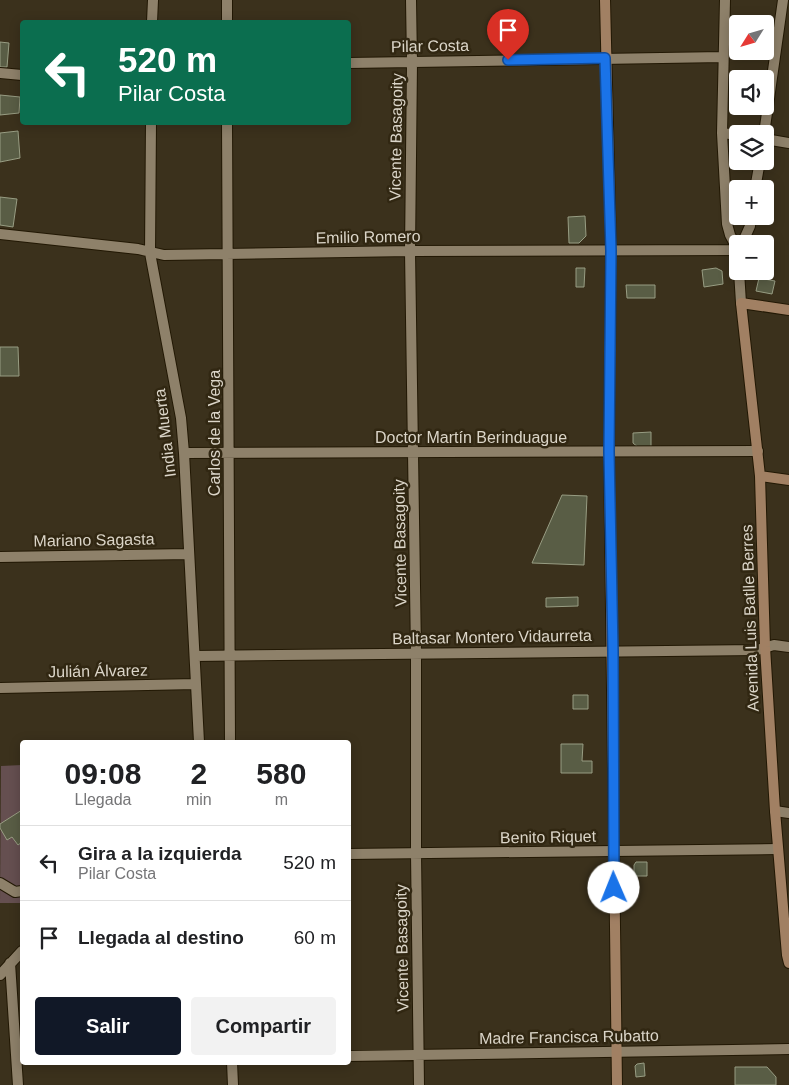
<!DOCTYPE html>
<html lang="es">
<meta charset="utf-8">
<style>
:root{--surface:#fff;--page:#f2f2f2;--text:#202124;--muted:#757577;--line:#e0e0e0;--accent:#111827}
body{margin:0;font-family:Arial,sans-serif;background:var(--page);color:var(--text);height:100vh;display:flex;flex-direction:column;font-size:19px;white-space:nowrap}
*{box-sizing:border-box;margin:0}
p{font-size:16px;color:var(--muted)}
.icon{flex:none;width:28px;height:28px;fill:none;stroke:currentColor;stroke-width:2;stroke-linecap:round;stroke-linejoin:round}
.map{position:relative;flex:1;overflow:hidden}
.drawer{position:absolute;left:20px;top:740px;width:331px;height:325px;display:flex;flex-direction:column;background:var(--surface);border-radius:5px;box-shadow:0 2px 12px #0003}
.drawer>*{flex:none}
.top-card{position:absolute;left:20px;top:20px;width:331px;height:105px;border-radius:5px;box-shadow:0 2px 12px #0003;background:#0b6e4f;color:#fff;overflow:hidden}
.needle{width:32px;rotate:233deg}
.tools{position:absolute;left:729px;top:15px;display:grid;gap:10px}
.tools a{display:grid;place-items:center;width:45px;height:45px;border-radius:5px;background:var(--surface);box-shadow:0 2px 12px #0003;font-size:25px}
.pin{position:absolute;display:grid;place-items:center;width:42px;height:42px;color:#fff;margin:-51px -21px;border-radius:50% 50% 50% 0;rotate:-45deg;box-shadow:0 0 5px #0007}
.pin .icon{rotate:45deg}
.me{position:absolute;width:55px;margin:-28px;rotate:359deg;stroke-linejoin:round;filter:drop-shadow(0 0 4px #0008)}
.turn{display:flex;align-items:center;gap:18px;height:105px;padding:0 15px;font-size:22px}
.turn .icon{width:65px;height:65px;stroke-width:2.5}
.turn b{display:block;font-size:35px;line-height:42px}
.eta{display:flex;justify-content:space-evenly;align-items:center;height:85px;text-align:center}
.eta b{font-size:30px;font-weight:700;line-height:35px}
.button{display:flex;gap:10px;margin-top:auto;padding:10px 15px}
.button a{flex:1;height:58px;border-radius:5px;background:var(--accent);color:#fff;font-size:20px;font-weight:700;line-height:58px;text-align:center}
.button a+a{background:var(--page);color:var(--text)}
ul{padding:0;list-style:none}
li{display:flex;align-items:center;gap:15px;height:75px;padding:0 15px;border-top:1px solid var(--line)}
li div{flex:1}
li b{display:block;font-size:19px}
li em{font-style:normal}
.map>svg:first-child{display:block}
</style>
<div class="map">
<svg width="789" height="1085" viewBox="0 0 789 1085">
<rect width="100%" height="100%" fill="#3b311c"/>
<path fill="#654f50" d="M22 765V903H0L1 766Z"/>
<path fill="#595d45" stroke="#989d83" d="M0 42 9 43 7 67H0Z
M0 95 20 97 19 113 0 115Z
M18 131 20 158 0 162V133Z
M0 197 17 199 13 227 0 225Z
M585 216 586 236 579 243H569L568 217Z
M576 268H585L584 287H576Z
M716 268 722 271 723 284 704 287 702 270Z
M759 278 775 281 772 294 756 291Z
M626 285H655V298H627Z
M0 347H18L19 376H0Z
M651 432V447L639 448 633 443V433Z
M562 495 587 496 584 565 532 563Z
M578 597V606L546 607V598Z
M573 695H588V709H573Z
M561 744H583L582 761H592V773H561Z
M22 810V842L18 845 12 837 7 840 0 828V824Z
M636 862H647V876H634V865Z
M644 1063 645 1076 636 1077 635 1066 637 1064Z
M735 1067H767L776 1077V1085H735Z"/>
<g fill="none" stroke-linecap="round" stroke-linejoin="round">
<g stroke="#221804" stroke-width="12">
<path id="street" d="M411 0 412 62 410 251 416 653V854L419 1085
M152 22 153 0
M227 22V0
M349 63 723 57
M0 73 22 75
M151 122 150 253 181 418 184 453 199 742
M227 122 230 742
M722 133 738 135
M764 134 783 0
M765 139 789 143
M755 189 760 161
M0 234 138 249 164 255 410 251 738 250 730 235 727 224 722 133 725 0
M742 244 750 226 751 216
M739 271 741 303
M184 453 758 451
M0 557 189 554
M195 656 757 650 774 645 789 647
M0 688 196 684
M775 811 789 813
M349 854 778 849
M0 883 15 892 22 891
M10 963 18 1085
M0 975 22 951
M349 1056 789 1049
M232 1062 233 1085"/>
</g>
<g stroke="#221804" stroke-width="12">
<path id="secondary" d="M605 0 611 251 609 452 617 1085
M789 310 741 303 760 476 765 647 775 811 787 955 789 963
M760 476 789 480"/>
</g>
<use href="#street" stroke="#8e816a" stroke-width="10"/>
<use href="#secondary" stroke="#a18063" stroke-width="10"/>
</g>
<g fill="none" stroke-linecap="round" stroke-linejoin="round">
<g stroke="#114b97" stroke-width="12">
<path id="route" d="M508 60 605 58 611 251 609 452 613 651 614 888"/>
</g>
<use href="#route" stroke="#1a73e8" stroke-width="9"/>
</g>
<g text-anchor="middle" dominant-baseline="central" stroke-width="5" stroke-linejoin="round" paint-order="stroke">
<g font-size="16" fill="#dbd5c8" stroke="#312712">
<text transform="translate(430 46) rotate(-1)">Pilar Costa</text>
<text transform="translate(396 137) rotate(-89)">Vicente Basagoity</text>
<text transform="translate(368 237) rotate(-1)">Emilio Romero</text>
<text transform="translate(165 433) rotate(-97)">India Muerta</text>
<text transform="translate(214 433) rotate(-90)">Carlos de la Vega</text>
<text x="471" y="437">Doctor Martín Berinduague</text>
<text transform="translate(94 540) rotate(-1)">Mariano Sagasta</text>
<text transform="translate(400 543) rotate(-91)">Vicente Basagoity</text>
<text transform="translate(750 618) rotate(-92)">Avenida Luis Batlle Berres</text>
<text transform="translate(492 637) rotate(-1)">Baltasar Montero Vidaurreta</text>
<text transform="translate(98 671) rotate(-1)">Julián Álvarez</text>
<text transform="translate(548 837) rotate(-1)">Benito Riquet</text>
<text transform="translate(402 948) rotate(-91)">Vicente Basagoity</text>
<text transform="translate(569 1037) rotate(-1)">Madre Francisca Rubatto</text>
</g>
</g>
</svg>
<div class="tools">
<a><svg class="needle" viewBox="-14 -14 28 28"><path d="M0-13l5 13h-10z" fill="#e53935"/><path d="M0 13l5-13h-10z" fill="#757577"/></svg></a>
<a><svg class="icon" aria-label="sound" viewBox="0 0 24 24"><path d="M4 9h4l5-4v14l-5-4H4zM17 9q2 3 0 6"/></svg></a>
<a><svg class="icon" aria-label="layers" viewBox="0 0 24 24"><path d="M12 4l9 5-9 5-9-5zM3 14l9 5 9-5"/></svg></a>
<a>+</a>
<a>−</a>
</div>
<div class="pin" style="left:508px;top:60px;background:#d93025"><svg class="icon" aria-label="arrive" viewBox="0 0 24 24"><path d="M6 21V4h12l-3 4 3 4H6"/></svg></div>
<svg class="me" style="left:614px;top:888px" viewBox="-20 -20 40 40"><circle r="19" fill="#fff"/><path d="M0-13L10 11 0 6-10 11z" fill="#1a73e8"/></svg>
<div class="top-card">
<div class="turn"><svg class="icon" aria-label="left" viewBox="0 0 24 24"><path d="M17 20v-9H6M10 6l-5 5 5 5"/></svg><div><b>520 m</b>Pilar Costa</div></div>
</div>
<section class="drawer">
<div class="eta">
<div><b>09:08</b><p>Llegada</p></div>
<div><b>2</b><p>min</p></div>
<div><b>580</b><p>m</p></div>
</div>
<ul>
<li><svg class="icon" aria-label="left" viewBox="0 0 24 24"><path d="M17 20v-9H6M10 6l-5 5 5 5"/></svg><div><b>Gira a la izquierda</b><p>Pilar Costa</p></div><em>520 m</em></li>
<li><svg class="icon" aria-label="arrive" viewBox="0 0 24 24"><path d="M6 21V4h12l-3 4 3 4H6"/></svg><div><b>Llegada al destino</b></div><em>60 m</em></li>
</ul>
<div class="button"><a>Salir</a><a>Compartir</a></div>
</section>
</div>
